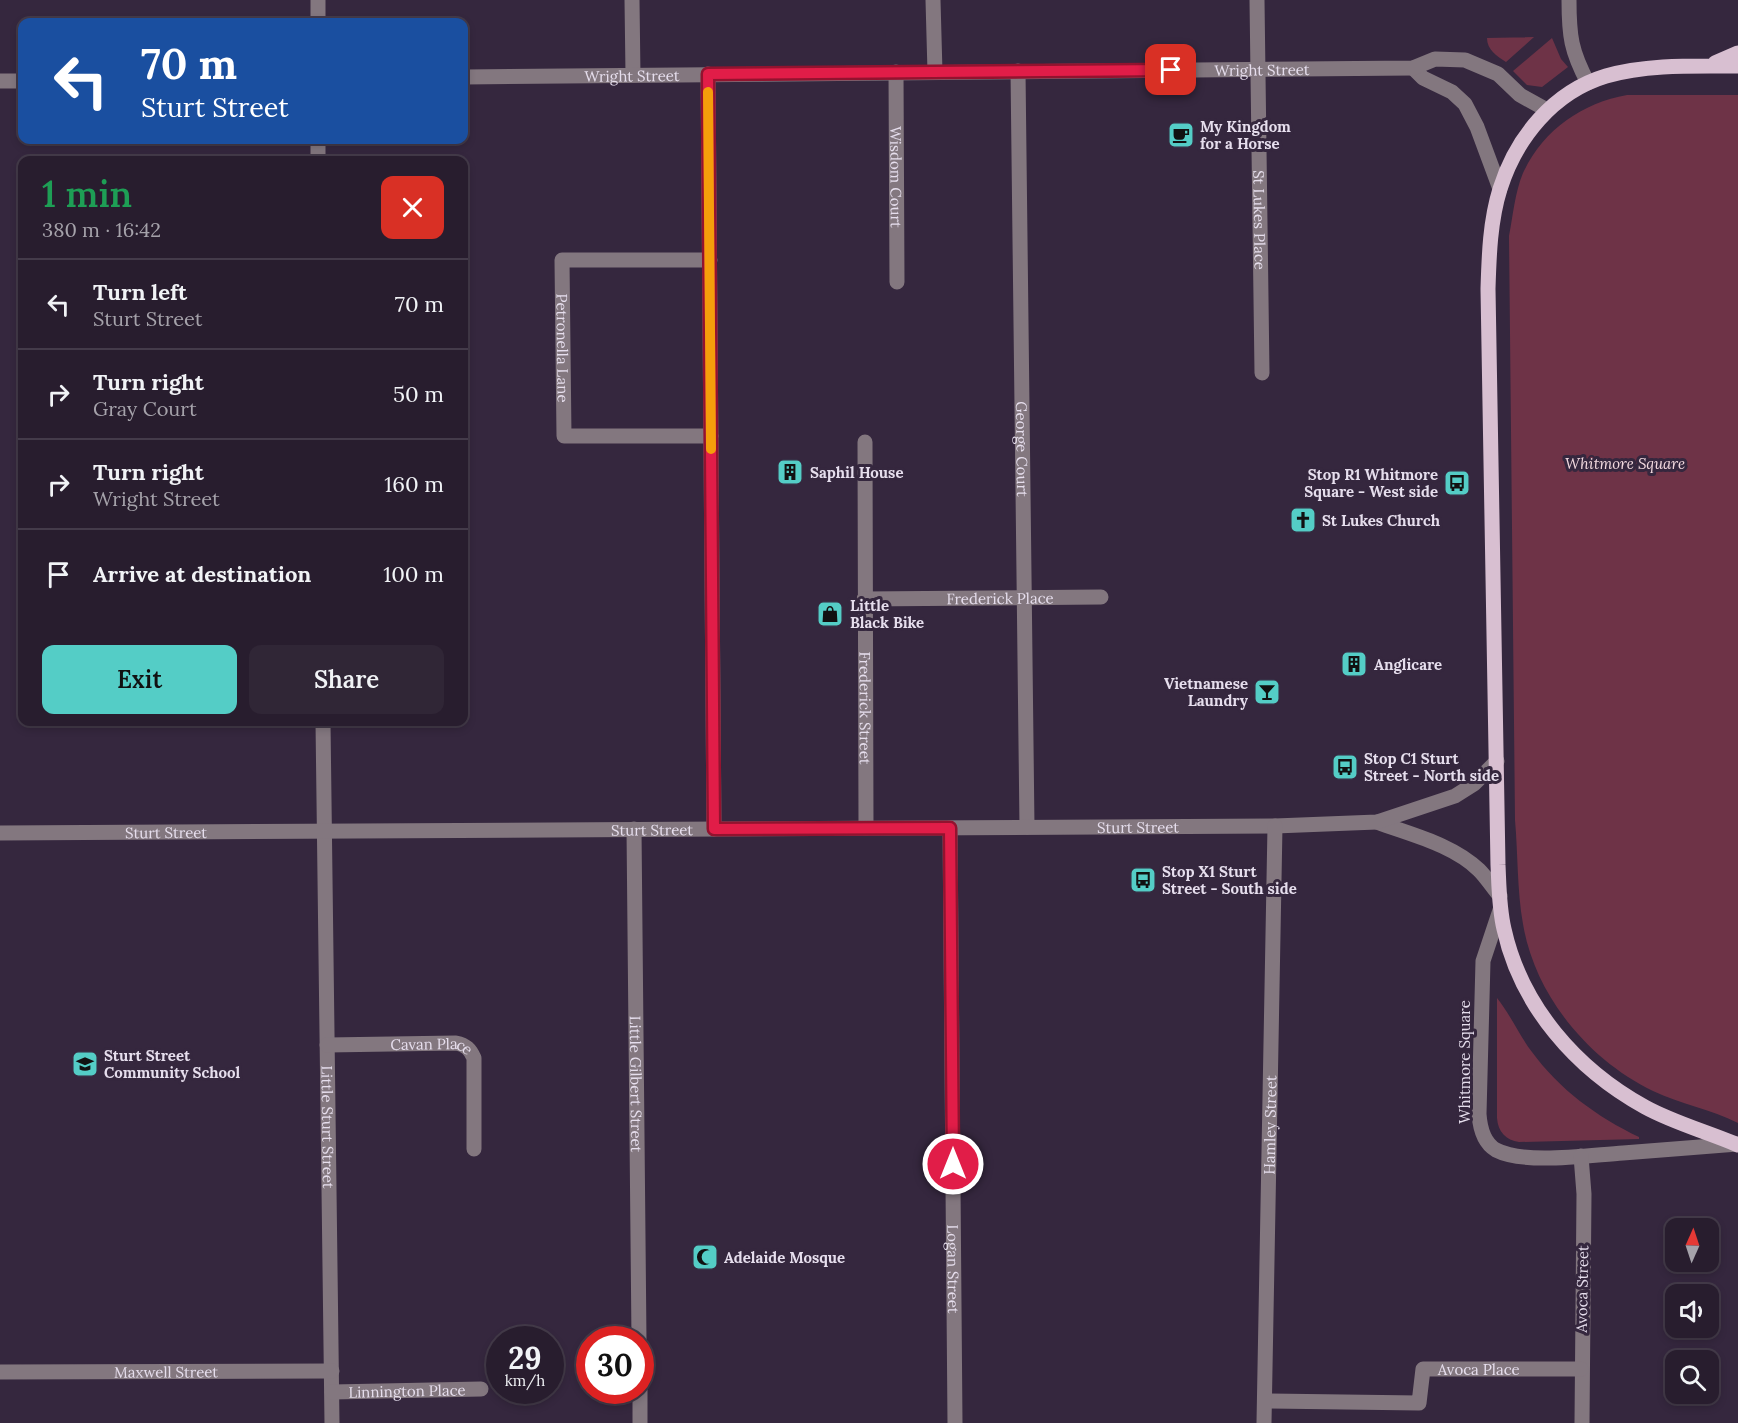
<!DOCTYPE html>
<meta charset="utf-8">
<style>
:root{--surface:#281d2e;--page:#302636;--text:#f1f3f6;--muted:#a5a2aa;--line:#443b4a;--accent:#54cdc6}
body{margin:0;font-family:Lora,serif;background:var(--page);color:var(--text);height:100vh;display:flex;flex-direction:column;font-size:22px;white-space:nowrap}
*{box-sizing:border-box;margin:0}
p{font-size:20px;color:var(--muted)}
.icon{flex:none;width:33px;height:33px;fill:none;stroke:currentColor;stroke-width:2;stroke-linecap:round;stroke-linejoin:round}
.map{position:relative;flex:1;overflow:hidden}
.drawer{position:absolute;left:18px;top:156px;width:450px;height:570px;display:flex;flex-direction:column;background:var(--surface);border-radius:12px;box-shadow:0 3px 9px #0003,0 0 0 2px var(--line)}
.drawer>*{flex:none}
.banner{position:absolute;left:18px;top:18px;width:450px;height:126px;border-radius:12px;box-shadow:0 3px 9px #0003,0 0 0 2px var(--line);background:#1a4fa0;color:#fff;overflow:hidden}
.needle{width:39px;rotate:3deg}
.tools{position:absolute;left:1665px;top:1218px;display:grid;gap:12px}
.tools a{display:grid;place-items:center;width:54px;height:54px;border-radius:12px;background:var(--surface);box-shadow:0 3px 9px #0003,0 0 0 2px var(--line);font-size:30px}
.speed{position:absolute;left:486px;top:1326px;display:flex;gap:12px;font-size:30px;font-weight:700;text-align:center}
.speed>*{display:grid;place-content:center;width:78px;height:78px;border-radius:50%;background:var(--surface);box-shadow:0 3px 9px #0003,0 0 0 2px var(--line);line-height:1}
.speed small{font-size:15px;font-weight:400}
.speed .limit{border:9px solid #d22;background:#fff;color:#111}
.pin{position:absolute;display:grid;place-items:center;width:51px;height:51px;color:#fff;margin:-26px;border-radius:12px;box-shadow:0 3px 9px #0006}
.me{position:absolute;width:66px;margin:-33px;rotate:0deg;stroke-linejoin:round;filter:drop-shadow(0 0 4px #0008)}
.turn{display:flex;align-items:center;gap:21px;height:126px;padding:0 24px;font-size:27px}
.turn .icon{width:78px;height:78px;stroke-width:2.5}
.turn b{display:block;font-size:42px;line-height:51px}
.round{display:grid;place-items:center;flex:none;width:63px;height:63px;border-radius:12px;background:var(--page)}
.summary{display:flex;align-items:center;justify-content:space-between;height:102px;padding:0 24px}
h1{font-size:36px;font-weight:600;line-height:45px;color:#1e9e55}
.button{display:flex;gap:12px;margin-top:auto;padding:12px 24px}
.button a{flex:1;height:69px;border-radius:12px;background:var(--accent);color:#111;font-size:24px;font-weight:600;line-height:69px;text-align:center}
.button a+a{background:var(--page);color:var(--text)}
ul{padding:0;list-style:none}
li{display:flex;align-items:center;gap:18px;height:90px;padding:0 24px;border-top:2px solid var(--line)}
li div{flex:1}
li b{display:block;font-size:22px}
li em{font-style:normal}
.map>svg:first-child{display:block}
</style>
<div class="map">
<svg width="1738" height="1423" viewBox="0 0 1738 1423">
<rect width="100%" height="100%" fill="#35273e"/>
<path fill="#6e3347" d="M1534 37 1506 62C1497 56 1487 50 1487 38Z
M1552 38 1561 59 1568 67 1542 87 1527 85 1513 71Z
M1627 95H1738V1123C1711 1109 1680 1104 1653 1091 1589 1060 1535 996 1523 924 1517 890 1518 854 1515 820L1509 236C1513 215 1515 192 1523 173 1543 130 1582 103 1627 95Z
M1497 998C1510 1014 1519 1035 1532 1052 1559 1089 1597 1117 1639 1137V1139L1519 1142C1506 1140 1498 1132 1497 1118Z"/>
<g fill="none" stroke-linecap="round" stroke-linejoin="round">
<g stroke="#83777f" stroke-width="15">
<path d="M632 0 633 75"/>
<path d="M933 0 935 72"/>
<path id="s1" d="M1257 0 1262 373"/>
<path d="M1569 0C1569 36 1571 51 1588 83"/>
<path d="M318 22V0"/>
<path d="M1413 68 1423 78 1452 92 1465 104 1477 127 1500 189"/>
<path id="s2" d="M1018 71 1027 827"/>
<path id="s3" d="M896 72 897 282"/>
<path d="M708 74 714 829"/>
<path id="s4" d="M464 77 1413 68 1435 59 1465 60 1498 74 1520 95 1547 110"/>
<path d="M0 81H22"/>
<path d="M318 140V160"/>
<path id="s5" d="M710 260H562L564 436H711"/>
<path id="s6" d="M865 442 866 828"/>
<path id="s7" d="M864 599 1101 597"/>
<path id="s8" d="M323 722 332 1423"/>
<path d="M1377 822C1411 835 1452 844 1479 870 1487 878 1493 888 1500 896"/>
<path id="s9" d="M950 828 955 1423"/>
<path id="s10" d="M634 829 639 1340"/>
<path id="s11" d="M0 833 1275 826 1377 822 1455 796 1474 784 1497 761"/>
<path d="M1500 910 1483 961 1479 1114C1480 1128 1484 1143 1496 1150 1525 1165 1590 1155 1623 1153 1661 1150 1700 1147 1738 1144"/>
<path id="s12" d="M327 1045 456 1043C466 1045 470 1049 474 1058V1149"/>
<path d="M1581 1156 1584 1194 1582 1423"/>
<path id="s13" d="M0 1372 332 1371"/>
<path d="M640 1390V1423"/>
<path id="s14" d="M332 1392 481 1389"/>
<path id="s15" d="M1265 1401 1419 1403 1423 1369H1581"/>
<path id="s16" d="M1264 1423 1275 826"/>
</g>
<path stroke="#d8bfd1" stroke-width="15" d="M1715 63 1738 53
M1738 66C1695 66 1647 64 1606 76 1553 92 1516 138 1500 189 1490 221 1489 256 1488 289L1498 865C1499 886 1499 908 1504 929 1521 1006 1576 1069 1645 1107 1674 1123 1708 1132 1738 1145"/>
</g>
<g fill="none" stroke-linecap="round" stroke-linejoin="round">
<g stroke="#92132f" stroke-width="15">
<path id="route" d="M953 1164 950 828 714 829 708 74 1171 70"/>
</g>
<use href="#route" stroke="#e11d48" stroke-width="10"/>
<path stroke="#f59e0b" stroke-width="10" d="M708 92 711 449"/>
</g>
<defs>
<g id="cafe-square" transform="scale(1.35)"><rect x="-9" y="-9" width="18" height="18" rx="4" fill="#54cdc6" stroke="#35273e"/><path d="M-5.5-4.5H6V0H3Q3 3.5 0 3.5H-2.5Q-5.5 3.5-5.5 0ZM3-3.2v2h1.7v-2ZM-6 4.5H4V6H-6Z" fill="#111"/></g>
<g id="building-square" transform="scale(1.35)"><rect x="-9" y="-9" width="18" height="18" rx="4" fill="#54cdc6" stroke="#35273e"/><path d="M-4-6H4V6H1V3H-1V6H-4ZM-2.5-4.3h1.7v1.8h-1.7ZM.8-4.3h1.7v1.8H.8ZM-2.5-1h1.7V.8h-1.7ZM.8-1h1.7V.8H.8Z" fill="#111"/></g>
<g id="bus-square" transform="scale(1.35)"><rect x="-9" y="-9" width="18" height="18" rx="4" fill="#54cdc6" stroke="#35273e"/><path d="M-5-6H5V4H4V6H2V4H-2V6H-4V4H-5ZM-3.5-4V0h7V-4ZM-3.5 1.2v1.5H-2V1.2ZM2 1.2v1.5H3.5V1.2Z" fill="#111"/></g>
<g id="church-square" transform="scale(1.35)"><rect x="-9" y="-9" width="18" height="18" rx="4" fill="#54cdc6" stroke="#35273e"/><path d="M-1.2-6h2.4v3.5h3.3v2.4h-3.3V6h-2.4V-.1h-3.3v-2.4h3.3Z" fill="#111"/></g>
<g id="shop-square" transform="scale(1.35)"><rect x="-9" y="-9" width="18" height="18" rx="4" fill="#54cdc6" stroke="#35273e"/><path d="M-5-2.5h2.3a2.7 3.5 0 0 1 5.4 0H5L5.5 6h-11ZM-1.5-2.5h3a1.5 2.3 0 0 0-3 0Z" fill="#111"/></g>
<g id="bar-square" transform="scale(1.35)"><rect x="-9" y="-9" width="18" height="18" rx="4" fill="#54cdc6" stroke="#35273e"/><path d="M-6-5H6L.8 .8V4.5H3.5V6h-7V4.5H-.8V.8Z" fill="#111"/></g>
<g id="school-square" transform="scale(1.35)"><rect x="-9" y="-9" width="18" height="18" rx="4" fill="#54cdc6" stroke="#35273e"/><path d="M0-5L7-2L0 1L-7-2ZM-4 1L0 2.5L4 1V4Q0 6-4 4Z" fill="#111"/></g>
<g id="mosque-square" transform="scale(1.35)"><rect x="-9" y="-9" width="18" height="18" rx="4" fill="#54cdc6" stroke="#35273e"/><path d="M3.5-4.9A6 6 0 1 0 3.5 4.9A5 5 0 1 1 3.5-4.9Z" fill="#111"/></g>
</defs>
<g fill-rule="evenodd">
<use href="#cafe-square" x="1181" y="135"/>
<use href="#building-square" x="790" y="472"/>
<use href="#bus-square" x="1457" y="483"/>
<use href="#church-square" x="1303" y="520"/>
<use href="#shop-square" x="830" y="614"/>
<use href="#building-square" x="1354" y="664"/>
<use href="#bar-square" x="1267" y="692"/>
<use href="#bus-square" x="1345" y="767"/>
<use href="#bus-square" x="1143" y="880"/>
<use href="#school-square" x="85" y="1064"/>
<use href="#mosque-square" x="705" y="1257"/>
</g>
<g text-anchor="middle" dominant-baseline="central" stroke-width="6" stroke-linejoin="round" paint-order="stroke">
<g font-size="15" fill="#e6deed" stroke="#35273e">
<text stroke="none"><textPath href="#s4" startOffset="798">Wright Street</textPath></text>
<text stroke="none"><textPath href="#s4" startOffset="168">Wright Street</textPath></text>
<text stroke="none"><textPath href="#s3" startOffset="105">Wisdom Court</textPath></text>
<text stroke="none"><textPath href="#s1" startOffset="220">St Lukes Place</textPath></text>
<text stroke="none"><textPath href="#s5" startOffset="236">Petronella Lane</textPath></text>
<text stroke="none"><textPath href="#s2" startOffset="378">George Court</textPath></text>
<text stroke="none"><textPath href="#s7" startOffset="136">Frederick Place</textPath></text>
<text stroke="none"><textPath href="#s6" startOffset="266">Frederick Street</textPath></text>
<text stroke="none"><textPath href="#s11" startOffset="1138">Sturt Street</textPath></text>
<text stroke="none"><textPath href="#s11" startOffset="652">Sturt Street</textPath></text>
<text stroke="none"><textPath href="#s11" startOffset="166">Sturt Street</textPath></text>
<text stroke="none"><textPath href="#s12" startOffset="105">Cavan Place</textPath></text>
<text transform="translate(1464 1062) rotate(-90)">Whitmore Square</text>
<text stroke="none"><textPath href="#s10" startOffset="255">Little Gilbert Street</textPath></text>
<text stroke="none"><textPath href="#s16" startOffset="298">Hamley Street</textPath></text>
<text stroke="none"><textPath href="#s8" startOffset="405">Little Sturt Street</textPath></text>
<text stroke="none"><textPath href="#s9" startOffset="441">Logan Street</textPath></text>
<text transform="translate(1582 1289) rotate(-89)">Avoca Street</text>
<text stroke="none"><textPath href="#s15" startOffset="244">Avoca Place</textPath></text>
<text stroke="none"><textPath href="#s13" startOffset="166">Maxwell Street</textPath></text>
<text stroke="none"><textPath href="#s14" startOffset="75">Linnington Place</textPath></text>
</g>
<g font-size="15" font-weight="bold" fill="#e6deed" stroke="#35273e" text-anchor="start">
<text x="1200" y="126">My Kingdom<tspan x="1200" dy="17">for a Horse</tspan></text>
<text x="810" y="472">Saphil House</text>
<text x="1438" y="474" text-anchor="end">Stop R1 Whitmore<tspan x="1438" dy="17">Square - West side</tspan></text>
<text x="1322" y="520">St Lukes Church</text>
<text x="850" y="605">Little<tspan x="850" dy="17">Black Bike</tspan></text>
<text x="1374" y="664">Anglicare</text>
<text x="1248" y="683" text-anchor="end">Vietnamese<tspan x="1248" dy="17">Laundry</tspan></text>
<text x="1364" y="758">Stop C1 Sturt<tspan x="1364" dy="17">Street - North side</tspan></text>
<text x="1162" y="871">Stop X1 Sturt<tspan x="1162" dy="17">Street - South side</tspan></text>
<text x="104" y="1055">Sturt Street<tspan x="104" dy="17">Community School</tspan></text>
<text x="724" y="1257">Adelaide Mosque</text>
</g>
<g font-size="15" font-style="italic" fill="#f2d9df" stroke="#35273e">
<text x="1625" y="463">Whitmore Square</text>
</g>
</g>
</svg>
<div class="tools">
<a><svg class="needle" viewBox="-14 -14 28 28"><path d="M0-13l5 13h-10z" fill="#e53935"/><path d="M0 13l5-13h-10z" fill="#a5a2aa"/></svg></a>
<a><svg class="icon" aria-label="sound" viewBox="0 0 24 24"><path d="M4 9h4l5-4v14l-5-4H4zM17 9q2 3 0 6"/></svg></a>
<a><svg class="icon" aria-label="search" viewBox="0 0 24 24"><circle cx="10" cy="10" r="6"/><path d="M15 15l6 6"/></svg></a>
</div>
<div class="speed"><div>29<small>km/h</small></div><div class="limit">30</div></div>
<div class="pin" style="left:1171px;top:70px;background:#d93025"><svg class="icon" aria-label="arrive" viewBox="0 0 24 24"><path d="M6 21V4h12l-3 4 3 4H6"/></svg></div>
<svg class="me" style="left:953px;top:1164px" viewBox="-20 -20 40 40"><circle r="17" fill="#e11d48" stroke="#fff" stroke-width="3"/><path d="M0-11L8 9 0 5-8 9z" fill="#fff"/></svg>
<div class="banner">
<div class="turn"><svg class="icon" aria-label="left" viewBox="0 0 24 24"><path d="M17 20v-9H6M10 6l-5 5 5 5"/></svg><div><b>70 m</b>Sturt Street</div></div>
</div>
<section class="drawer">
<div class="summary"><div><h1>1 min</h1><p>380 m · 16:42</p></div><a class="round" style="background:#d93025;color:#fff"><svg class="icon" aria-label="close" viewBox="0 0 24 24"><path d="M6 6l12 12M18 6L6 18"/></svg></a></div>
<ul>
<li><svg class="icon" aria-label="left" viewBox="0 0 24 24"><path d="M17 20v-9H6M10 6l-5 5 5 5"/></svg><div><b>Turn left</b><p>Sturt Street</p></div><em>70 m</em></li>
<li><svg class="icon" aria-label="right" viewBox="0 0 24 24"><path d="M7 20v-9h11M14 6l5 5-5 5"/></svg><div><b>Turn right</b><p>Gray Court</p></div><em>50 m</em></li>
<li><svg class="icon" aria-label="right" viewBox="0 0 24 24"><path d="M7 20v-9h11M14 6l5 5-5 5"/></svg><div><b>Turn right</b><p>Wright Street</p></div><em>160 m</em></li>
<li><svg class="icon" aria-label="arrive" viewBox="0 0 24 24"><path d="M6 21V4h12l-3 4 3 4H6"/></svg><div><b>Arrive at destination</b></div><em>100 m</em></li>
</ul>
<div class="button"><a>Exit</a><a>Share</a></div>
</section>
</div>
